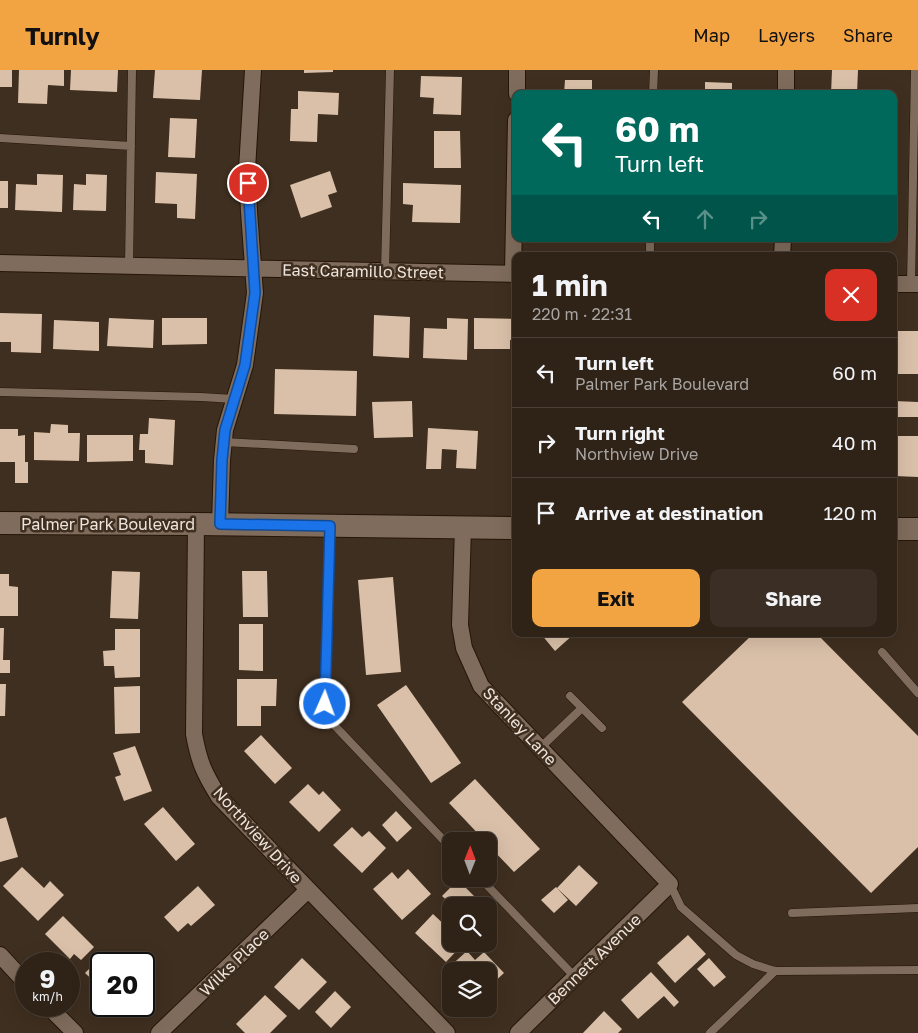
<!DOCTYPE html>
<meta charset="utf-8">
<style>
:root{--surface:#2f2318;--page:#3b2f25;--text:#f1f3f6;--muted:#a7a4a2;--line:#4a4037;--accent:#f3a442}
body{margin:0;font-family:"Golos Text",sans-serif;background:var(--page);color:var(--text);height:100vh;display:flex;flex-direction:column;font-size:19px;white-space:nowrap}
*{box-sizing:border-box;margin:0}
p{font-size:16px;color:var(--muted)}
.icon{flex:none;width:28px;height:28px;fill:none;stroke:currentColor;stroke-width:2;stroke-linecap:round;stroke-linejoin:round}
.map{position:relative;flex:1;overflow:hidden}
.side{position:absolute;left:512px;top:182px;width:385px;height:385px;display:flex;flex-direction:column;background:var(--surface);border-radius:10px;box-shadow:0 5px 20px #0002,0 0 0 1px var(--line)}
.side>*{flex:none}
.guide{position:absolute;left:512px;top:20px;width:385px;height:152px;border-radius:10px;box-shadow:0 5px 20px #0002,0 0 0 1px var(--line);background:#00695c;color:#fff;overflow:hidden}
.needle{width:32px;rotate:1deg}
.fabs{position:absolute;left:442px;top:762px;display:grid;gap:10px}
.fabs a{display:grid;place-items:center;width:55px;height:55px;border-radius:10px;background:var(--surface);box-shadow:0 5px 20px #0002,0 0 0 1px var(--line);font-size:25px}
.speed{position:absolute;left:15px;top:882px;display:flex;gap:10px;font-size:25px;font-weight:700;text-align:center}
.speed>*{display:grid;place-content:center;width:65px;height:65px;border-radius:50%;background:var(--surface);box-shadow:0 5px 20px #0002,0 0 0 1px var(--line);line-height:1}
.speed small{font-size:12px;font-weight:400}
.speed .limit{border:2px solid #111;border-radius:8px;background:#fff;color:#111}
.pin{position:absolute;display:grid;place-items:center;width:42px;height:42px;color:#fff;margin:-21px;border:2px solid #fff;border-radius:50%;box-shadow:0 1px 5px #0007}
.me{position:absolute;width:55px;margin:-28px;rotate:2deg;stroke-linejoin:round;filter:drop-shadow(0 0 4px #0008)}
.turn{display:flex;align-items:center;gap:18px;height:105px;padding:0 20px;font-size:22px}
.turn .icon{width:65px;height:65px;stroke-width:2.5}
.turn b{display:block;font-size:35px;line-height:42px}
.lanes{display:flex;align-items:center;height:48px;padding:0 20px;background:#0003;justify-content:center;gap:25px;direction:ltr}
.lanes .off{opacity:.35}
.round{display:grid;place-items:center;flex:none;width:52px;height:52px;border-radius:10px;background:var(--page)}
.head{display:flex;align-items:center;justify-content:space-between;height:85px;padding:0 20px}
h1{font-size:30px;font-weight:700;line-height:38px}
.cta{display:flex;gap:10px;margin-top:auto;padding:10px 20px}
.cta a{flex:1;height:58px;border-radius:10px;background:var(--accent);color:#111;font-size:20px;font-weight:700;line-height:58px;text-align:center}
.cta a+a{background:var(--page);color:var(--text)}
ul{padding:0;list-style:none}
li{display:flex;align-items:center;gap:15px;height:70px;padding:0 20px;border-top:1px solid var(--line)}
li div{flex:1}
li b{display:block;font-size:19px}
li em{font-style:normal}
header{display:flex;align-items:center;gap:30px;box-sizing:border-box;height:70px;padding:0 25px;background:var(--accent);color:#111}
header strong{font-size:24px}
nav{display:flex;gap:28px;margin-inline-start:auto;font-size:18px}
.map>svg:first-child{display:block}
</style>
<header>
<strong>Turnly</strong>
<nav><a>Map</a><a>Layers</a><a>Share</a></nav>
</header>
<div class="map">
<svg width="918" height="963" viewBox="0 0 918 963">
<rect width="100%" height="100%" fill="#3f2f20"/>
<path fill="#dac0a9" d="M0 0H12V17H0Z
M19 0H64V16L48 15 47 34 18 33Z
M71 0H118L117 22 70 20Z
M155 0H202L200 30 153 28Z
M304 0H333V2L304 3Z
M832 0H858L857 24H831Z
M421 6 462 7 461 45 433 44 434 28 420 27Z
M565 10H592V24H564Z
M705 12 732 13V24H705Z
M298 21 339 23 338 45 318 44 317 72 290 71 291 39H298Z
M170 48 197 49 195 88 168 87Z
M434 61H460L461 98H434Z
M330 101 337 122 328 125 332 137 301 148 290 115Z
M156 102 197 104 195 149 177 148V134L155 133Z
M37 104 63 105 62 142 15 140 16 114 37 115Z
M86 104 107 105 106 141 73 140 74 114 86 115Z
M0 111H8V138H0Z
M403 113 461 115 460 153 412 152 413 135 403 134Z
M0 243 42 244 41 283 11 282V272H0Z
M374 245 410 247 409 288 373 286Z
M109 248 154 250 153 278 107 276Z
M162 248H207V274L162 275Z
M447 248 468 249 467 290 423 288 424 258 447 259Z
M474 248 516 249V269L510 270V279H474Z
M54 250 99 252V281L53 279Z
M898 261H918V304H897Z
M275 299 357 301 356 346 274 344Z
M412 331 413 367 374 368 372 332Z
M894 331 918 332V347H894Z
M149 348 175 350 173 395 145 393V380H139L140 364H148Z
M51 354 68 355V363H80L79 391 34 390V362L50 363Z
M428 358 478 361 476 399 456 398 457 380 442 379 441 399H426Z
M0 359H18V366L25 365V392H28V413H15V392H0Z
M87 365H133V391L87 392Z
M894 366H918V407L894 406Z
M112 501 140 502 138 549 110 548Z
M242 501H267L268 547H243Z
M0 504H9V516L18 517V546H0Z
M393 507 401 602 366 605 358 510Z
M239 554H263V601L239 600Z
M0 558H4L3 590H10V603H0Z
M115 559H140V607L115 608 114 596H104L103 581 115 580Z
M541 564H574L555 581Z
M753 564H777L779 566 781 564H817L918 666V777L871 823 682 632Z
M237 609H277L276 636H261V656H237Z
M0 614H6L5 646H0Z
M406 615 461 693 431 713 377 635Z
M140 616V663L115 664 114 617Z
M261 665 292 698 275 714 244 681Z
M135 676 152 721 124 731 115 707 121 705 113 683Z
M475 709 540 779 514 802 489 776V771H485L449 733Z
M308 714 319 725 323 721 341 740 319 762 289 732Z
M163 737 195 774 176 791 144 754Z
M396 741 412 758 397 772 382 755Z
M6 747 18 787 0 792V749Z
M352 757 362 767 369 761 386 778 362 803 333 775Z
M579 795 598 813 576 836 557 818Z
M22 797 44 818 50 811 64 825 38 851 3 816Z
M408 799 431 824 402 850 373 819 392 802 398 809Z
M458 810 475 827 466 836H453L442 826Z
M198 816 215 835 191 856 188 853 178 862 164 847Z
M556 817 568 830 554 843 541 830Z
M433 844 451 861V874H463L446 892 415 863Z
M63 846 94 877 81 890 74 884 70 889 45 864Z
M688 865 706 884 675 913 657 893Z
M467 881 475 890 484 882 504 903 489 917V901H451V904L447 899Z
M104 884 114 894H101V918L85 903Z
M302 888 327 912 299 940 274 917Z
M709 888 726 907 714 917 697 899Z
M651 902 679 932 674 937 664 926 638 949 621 930Z
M335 921 351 937 331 958 315 942Z
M265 925 287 946 270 963H245L236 954Z
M604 941 622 959 618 963H583Z"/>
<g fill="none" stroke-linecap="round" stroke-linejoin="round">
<g stroke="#251608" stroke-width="9">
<path id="lane" d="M653 24 654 0
M0 68 131 76
M650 186V169
M129 196 132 0
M385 201 390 0
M911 214 915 0
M0 322 201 327 234 329
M224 372 354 379
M330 458 325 634 335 656 451 778
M882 582 918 623
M570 626 602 658
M540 678 582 638
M481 809 575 907
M670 814 681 837 736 885 753 894 775 901 918 900
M792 843 918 838
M710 963 775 901"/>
</g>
<g stroke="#251608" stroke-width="18">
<path id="street" d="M517 24V0
M786 24V0
M782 186 783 169
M0 193 516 204
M513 203 516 50
M894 214H918
M196 454 194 664C199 692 204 703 219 727L447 963
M220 454 222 390 225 360 245 295 255 223 249 142 247 99 253 0
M463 457 460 555 464 578 481 616 670 814 518 963
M0 885 26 913
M48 936 75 963
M159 963 308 820"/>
</g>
<g stroke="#251608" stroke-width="24">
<path id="secondary" d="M0 453 196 454 516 458
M894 459H918"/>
</g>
<use href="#lane" stroke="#7f6c5c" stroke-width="8"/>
<use href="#street" stroke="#7f6c5c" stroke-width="16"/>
<use href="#secondary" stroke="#7f6c5c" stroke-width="22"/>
</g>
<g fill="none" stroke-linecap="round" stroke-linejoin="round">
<g stroke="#114b97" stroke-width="12">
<path id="route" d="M248 113 255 223 245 295 225 360 222 390 220 454 330 456 325 634"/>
</g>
<use href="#route" stroke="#1a73e8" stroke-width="9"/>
</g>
<g text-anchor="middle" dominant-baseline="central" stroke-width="5" stroke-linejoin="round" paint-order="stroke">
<g font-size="16" fill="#efe4db" stroke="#3f2f20">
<text transform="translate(363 201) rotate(1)">East Caramillo Street</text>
<text x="108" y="454">Palmer Park Boulevard</text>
<text transform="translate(520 656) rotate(47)">Stanley Lane</text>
<text transform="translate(258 765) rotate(48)">Northview Drive</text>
<text transform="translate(594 889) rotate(-44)">Bennett Avenue</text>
<text transform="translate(234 892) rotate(-44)">Wilks Place</text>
</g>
</g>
</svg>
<div class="fabs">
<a><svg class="needle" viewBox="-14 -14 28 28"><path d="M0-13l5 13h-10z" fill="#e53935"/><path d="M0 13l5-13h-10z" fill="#a7a4a2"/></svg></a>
<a><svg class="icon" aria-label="search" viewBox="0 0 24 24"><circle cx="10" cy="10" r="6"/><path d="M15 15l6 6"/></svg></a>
<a><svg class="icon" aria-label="layers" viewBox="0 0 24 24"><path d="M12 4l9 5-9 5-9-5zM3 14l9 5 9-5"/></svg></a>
</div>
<div class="speed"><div>9<small>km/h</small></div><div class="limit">20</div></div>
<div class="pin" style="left:248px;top:113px;background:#d93025"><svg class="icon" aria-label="arrive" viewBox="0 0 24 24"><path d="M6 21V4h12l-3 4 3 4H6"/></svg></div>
<svg class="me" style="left:325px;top:634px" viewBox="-20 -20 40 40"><circle r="17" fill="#1a73e8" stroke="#fff" stroke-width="3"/><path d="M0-11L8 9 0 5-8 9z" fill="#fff"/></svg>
<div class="guide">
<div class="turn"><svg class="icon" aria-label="left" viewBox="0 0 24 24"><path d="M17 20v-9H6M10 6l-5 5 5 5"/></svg><div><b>60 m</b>Turn left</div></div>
<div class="lanes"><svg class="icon" aria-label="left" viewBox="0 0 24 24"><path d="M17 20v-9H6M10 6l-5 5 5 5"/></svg><svg class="icon off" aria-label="ahead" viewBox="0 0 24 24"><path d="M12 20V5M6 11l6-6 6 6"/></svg><svg class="icon off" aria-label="right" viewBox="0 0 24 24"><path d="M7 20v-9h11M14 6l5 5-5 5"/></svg></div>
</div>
<section class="side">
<div class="head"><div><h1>1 min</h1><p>220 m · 22:31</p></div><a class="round" style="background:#d93025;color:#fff"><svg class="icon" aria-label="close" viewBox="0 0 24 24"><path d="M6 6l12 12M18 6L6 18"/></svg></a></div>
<ul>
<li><svg class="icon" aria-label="left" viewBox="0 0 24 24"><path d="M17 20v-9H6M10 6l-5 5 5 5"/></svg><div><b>Turn left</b><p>Palmer Park Boulevard</p></div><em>60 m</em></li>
<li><svg class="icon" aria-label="right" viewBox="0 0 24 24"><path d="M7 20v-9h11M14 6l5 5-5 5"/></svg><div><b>Turn right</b><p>Northview Drive</p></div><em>40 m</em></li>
<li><svg class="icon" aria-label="arrive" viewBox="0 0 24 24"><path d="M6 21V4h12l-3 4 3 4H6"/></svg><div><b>Arrive at destination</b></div><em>120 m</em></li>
</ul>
<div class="cta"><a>Exit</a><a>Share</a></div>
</section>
</div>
